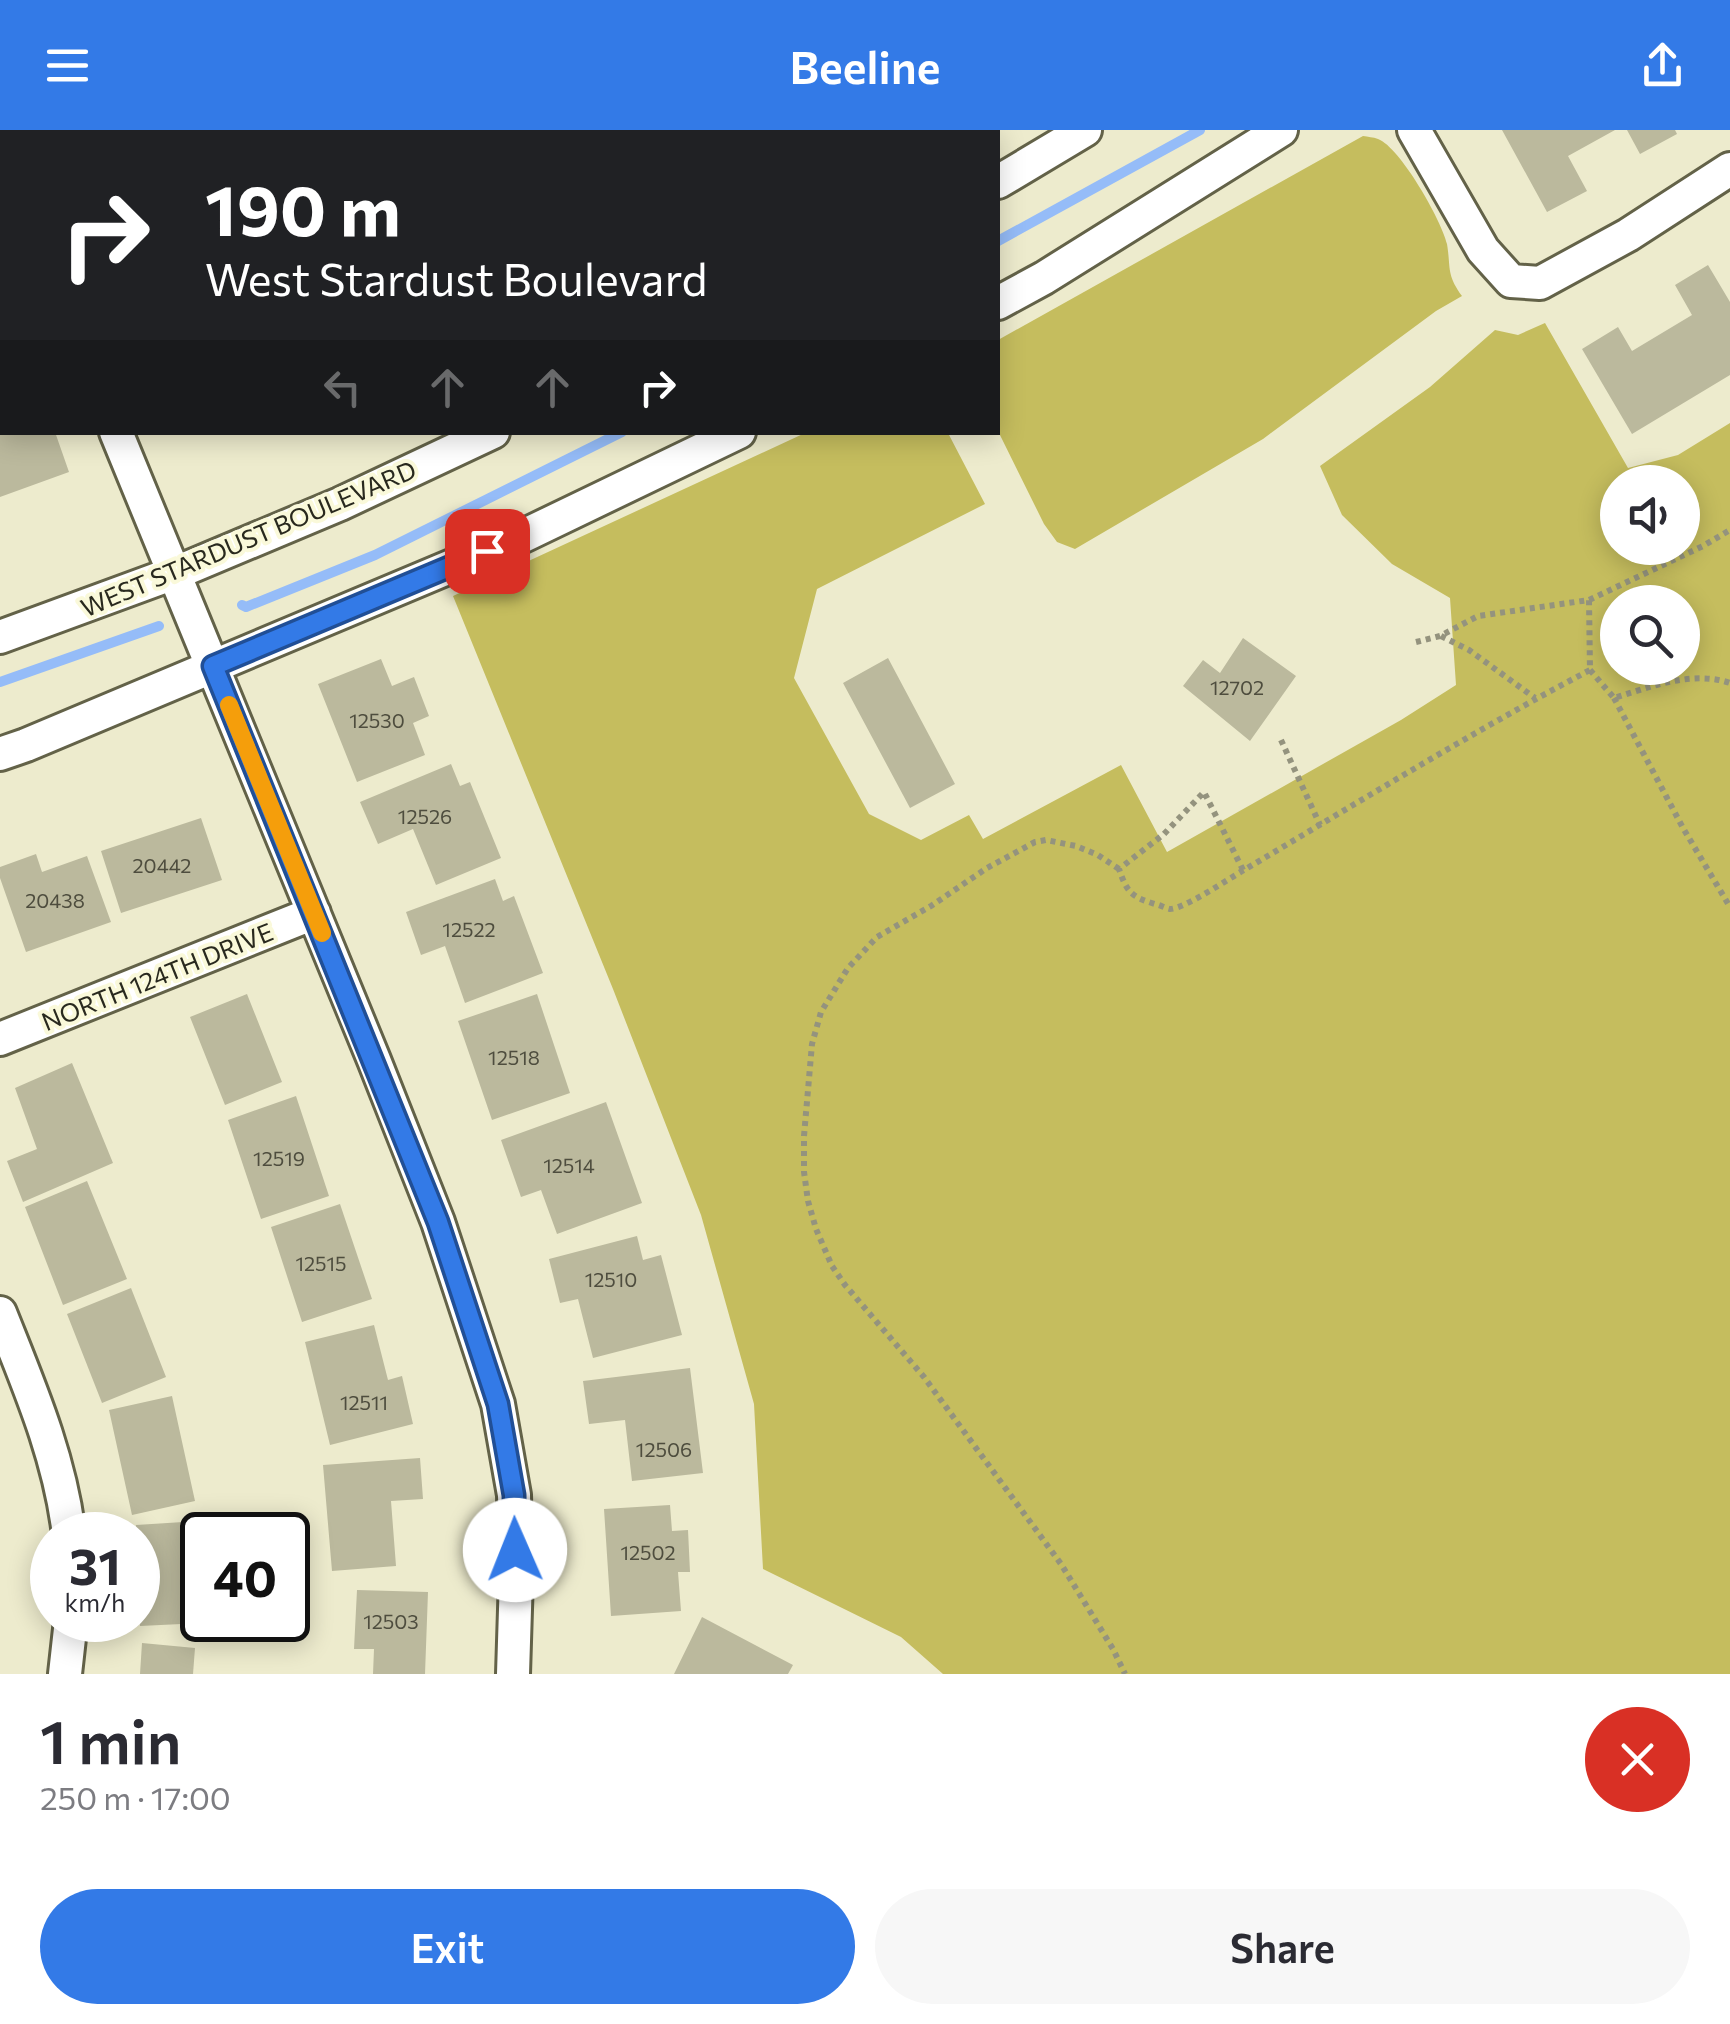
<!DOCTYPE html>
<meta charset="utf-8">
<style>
:root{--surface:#fff;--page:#f7f7f7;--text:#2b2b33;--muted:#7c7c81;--accent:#337ae7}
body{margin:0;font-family:Commissioner,sans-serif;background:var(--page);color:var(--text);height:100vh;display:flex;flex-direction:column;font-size:38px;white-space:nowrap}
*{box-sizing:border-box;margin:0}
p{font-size:32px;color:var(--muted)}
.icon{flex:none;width:55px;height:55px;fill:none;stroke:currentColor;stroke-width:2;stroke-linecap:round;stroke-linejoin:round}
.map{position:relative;height:1544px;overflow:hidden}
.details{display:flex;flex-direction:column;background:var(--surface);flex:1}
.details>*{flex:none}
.guide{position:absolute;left:0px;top:0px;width:1000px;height:305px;box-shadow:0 5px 25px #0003;background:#202124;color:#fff;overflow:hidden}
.fabs{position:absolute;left:1600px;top:335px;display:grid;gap:20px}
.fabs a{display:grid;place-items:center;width:100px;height:100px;border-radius:50%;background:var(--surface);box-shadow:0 5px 25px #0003;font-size:50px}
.speed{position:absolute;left:30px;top:1382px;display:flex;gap:20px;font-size:50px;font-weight:700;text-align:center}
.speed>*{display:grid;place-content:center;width:130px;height:130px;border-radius:50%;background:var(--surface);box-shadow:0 5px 25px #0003;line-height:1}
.speed small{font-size:25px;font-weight:400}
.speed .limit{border:5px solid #111;border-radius:15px;background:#fff;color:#111}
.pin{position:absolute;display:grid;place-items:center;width:85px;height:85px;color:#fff;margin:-42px;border-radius:20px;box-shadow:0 5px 15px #0006}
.me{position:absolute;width:110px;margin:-55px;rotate:359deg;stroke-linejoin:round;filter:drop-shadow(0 0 8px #0008)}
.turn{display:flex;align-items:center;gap:35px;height:210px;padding:0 40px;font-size:45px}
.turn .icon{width:130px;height:130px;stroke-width:2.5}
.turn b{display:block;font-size:70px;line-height:85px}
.lanes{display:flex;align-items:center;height:95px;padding:0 40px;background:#0003;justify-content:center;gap:50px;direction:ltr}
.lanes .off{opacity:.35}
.round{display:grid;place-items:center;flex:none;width:105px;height:105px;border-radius:52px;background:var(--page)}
.head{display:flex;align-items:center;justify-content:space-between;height:170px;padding:0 40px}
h1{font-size:60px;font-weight:600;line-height:75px}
.primary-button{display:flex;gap:20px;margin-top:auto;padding:20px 40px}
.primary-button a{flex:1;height:115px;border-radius:60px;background:var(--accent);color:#fff;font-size:40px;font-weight:600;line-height:115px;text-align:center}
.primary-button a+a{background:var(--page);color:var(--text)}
header{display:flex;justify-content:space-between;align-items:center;height:130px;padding:0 40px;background:var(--accent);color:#fff;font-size:45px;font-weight:600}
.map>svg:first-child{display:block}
</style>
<header><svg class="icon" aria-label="menu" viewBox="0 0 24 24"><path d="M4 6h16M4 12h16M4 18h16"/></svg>Beeline<svg class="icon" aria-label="share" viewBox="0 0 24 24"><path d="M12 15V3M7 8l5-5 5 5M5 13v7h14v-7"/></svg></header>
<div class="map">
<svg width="1730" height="1544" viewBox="0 0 1730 1544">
<rect width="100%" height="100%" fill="#edebcd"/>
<path fill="#c5bd5e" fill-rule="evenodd" d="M1363 6C1368 7 1373 7 1378 9 1400 17 1442 91 1447 114 1451 138 1446 144 1462 166L1436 181 1263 309 1075 419 1057 412 1044 394 998 301V210Z
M1545 193 1628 338 1678 325 1730 293V1544H943L901 1507 763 1439 754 1274 701 1085 613 859 453 466 805 303H948L985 374 817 459 794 548 869 684 921 710 969 685 983 709 1121 635 1167 722 1401 590 1456 555 1450 468 1392 434 1342 385 1320 336 1430 257 1495 200 1518 205ZM1618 352H1682V418H1618ZM1618 472H1682V538H1618Z"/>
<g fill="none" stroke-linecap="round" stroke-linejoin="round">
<path stroke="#95bcf8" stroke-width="10" d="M998 111 1200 0
M242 475 246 477 375 425 622 302
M0 552 159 496"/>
</g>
<path fill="#bbb99d" d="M1502 0H1615L1568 26 1587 61 1547 82Z
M1627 0H1675L1677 4 1640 24Z
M1708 135 1730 172V245L1632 304 1582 219 1618 197 1632 221 1692 185 1675 155Z
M0 302H55L69 342 0 367Z
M1243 508 1296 546 1250 611 1183 556 1203 530 1220 543Z
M888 528 955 654 910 678 843 553Z
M381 529 392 556 414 547 429 586 413 593 425 625 357 652 318 554Z
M451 634 460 656 470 652 501 728 436 755 413 699 378 714 360 672Z
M201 688 222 750 121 783 101 721Z
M36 724 42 742 87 726 111 792 26 822 0 748V737Z
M495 749 503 771 514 766 543 843 465 873 445 816 421 825 406 782Z
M247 864 282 952 225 975 190 887Z
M537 864 570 963 492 990 458 891Z
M72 933 113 1033 23 1072 7 1031 37 1019 15 958Z
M296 966 329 1066 261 1089 228 990Z
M606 972 642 1073 557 1104 541 1060 521 1067 501 1010Z
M87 1051 127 1149 63 1175 25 1077Z
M340 1074 372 1169 302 1192 271 1097Z
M637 1106 643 1130 661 1125 682 1205 593 1228 578 1169 560 1173 549 1129Z
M131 1158 166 1247 102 1273 67 1184Z
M374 1195 388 1250 402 1246 413 1294 330 1315 305 1212Z
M690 1238 703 1343 632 1351 625 1290 589 1294 583 1251Z
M172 1266 195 1371 132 1385 109 1280Z
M420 1328 423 1369 391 1371 396 1436 332 1441 323 1335Z
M670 1375 672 1401 688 1400 690 1442H678L681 1481 611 1486 604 1379Z
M199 1391 202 1493 140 1496 136 1395Z
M357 1460 428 1462 425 1544H373L374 1519H354Z
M702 1487 793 1535 788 1544H674Z
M142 1513 195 1518 193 1544H140Z"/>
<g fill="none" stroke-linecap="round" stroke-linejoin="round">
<g stroke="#636248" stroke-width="38">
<path id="minor" d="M5 0V2
M1414 0 1483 120 1511 151 1540 153 1628 105 1730 39
M507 2 513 0
M998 52 1085 0
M998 173 1044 148 1281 0
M0 225 2 224
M116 302 374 930 438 1092 498 1274 514 1365 516 1447 513 1544
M0 507 185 439 340 374 493 302
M0 624 26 615 521 407 739 302
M0 909 314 783
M0 1183C29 1256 60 1327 69 1405
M65 1544 71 1490"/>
</g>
<path stroke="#94937e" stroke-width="6" stroke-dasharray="5 5" stroke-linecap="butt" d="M1441 506 1469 520 1535 568
M1416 512 1440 506 1478 486 1589 470 1703 416 1730 400
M1590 540 1614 568C1650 557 1693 540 1730 553
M1614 568 1683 698 1730 777
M1281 610 1320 695
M1119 739 1098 725 1076 716 1046 710 1035 712 987 738 931 776 877 807 848 838 821 882 812 914 804 1006V1042L808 1071 816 1099 832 1136 845 1155 924 1247 1061 1434 1113 1519 1125 1544
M1243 740 1204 662 1164 704 1119 739C1127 763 1132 767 1155 774 1160 775 1165 778 1170 779 1184 779 1230 748 1244 740 1359 672 1472 602 1590 540L1589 470"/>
<use href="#minor" stroke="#fff" stroke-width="32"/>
</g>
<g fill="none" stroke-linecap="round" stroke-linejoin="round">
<g stroke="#214f96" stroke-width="25">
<path id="route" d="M487 421 213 536 438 1092 498 1274 514 1365 515 1420"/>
</g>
<use href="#route" stroke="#337ae7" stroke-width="18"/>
<path stroke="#f59e0b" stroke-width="18" d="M229 575 322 803"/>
</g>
<g text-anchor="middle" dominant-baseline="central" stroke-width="8" stroke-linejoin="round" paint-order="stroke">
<g font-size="20" fill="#4e4d3e">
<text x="1237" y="557">12702</text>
<text x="377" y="590">12530</text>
<text x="425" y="686">12526</text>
<text x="162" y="735">20442</text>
<text x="55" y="770">20438</text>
<text x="469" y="799">12522</text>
<text x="514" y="927">12518</text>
<text x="279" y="1028">12519</text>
<text x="569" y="1035">12514</text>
<text x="321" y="1133">12515</text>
<text x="611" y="1149">12510</text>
<text x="364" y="1272">12511</text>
<text x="664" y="1319">12506</text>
<text x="648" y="1422">12502</text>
<text x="391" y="1491">12503</text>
</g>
<g font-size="25" fill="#29291e" stroke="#faf9da">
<text transform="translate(248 408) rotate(-23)">WEST STARDUST BOULEVARD</text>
<text transform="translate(157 846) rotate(-22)">NORTH 124TH DRIVE</text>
</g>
</g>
</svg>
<div class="fabs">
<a><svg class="icon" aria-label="sound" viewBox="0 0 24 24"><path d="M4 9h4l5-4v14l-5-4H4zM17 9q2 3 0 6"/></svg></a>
<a><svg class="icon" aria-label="search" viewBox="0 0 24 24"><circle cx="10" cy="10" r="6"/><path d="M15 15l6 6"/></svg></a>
</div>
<div class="speed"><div>31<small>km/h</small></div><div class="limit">40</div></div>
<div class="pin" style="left:487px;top:421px;background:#d93025"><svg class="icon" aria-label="arrive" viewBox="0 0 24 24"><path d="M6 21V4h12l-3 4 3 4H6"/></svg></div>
<svg class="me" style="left:515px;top:1420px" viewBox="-20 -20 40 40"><circle r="19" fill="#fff"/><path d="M0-13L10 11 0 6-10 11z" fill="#337ae7"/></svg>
<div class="guide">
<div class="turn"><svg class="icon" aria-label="right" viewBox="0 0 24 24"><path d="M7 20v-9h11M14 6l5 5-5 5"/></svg><div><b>190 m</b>West Stardust Boulevard</div></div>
<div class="lanes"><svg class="icon off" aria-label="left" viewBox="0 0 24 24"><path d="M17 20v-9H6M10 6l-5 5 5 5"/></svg><svg class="icon off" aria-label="ahead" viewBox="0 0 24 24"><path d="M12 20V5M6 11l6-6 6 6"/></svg><svg class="icon off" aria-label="ahead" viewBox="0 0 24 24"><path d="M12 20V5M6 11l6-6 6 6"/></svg><svg class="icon" aria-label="right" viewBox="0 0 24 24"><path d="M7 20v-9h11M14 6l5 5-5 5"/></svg></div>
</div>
</div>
<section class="details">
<div class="head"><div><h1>1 min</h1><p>250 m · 17:00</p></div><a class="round" style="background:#d93025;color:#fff"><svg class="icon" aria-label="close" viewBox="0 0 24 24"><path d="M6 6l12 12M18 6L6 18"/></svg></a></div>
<div class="primary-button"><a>Exit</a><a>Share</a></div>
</section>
